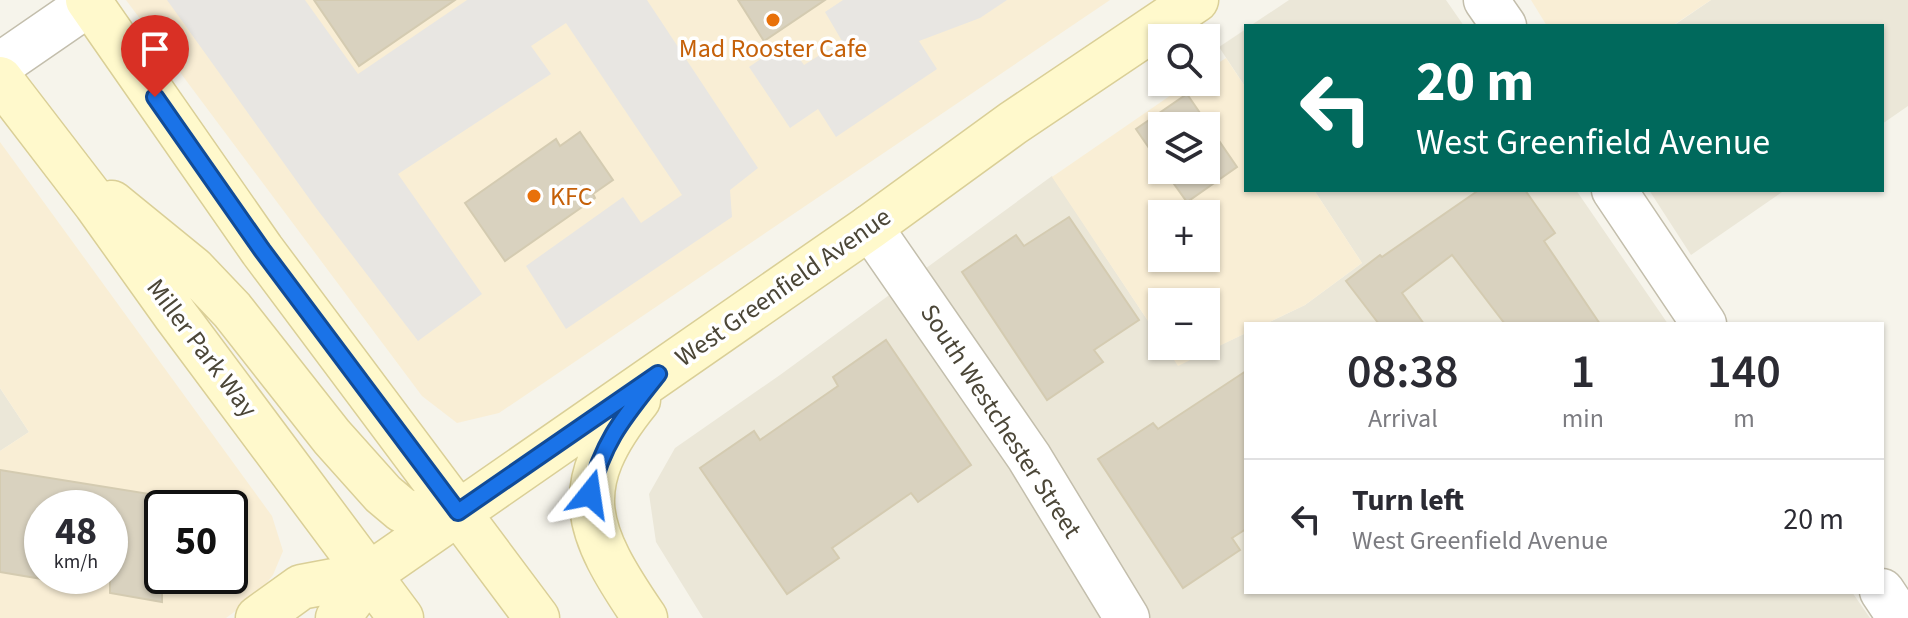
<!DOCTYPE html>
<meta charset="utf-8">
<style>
:root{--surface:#fff;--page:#f2f2f3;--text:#2b2b33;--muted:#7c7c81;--line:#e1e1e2}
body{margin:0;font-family:"Source Sans 3",sans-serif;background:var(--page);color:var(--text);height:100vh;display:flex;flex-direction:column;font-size:30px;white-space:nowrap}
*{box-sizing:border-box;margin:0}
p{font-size:26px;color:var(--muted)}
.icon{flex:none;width:44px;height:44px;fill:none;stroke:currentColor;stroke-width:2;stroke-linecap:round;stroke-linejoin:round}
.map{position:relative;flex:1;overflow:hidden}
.details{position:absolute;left:1244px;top:322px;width:640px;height:272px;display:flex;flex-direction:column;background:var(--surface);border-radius:0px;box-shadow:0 2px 6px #0004}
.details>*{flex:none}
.guide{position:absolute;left:1244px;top:24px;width:640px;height:168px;border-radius:0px;box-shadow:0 2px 6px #0004;background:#00695c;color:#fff;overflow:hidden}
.buttons{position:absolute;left:1148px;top:24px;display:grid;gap:16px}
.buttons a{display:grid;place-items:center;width:72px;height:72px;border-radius:0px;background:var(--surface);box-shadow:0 2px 6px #0004;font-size:40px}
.speed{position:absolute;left:24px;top:490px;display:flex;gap:16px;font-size:40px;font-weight:700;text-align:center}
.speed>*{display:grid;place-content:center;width:104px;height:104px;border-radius:50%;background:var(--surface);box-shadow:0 2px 6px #0004;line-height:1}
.speed small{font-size:20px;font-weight:400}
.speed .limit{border:4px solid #111;border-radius:12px;background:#fff;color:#111}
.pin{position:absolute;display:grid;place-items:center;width:68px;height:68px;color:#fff;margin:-82px -34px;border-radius:50% 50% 50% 0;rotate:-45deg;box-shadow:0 0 8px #0007}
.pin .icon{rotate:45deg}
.me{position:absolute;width:88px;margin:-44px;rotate:15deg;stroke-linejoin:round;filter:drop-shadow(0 0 6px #0008)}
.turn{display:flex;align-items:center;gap:28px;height:168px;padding:0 40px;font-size:36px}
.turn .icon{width:104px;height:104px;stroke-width:2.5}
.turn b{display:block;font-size:56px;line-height:68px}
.eta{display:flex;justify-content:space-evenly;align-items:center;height:136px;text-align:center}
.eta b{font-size:48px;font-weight:600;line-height:56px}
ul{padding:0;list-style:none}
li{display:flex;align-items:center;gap:24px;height:120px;padding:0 40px;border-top:2px solid var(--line)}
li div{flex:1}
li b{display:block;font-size:30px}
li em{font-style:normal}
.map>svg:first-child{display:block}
</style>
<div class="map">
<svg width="1908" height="618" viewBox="0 0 1908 618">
<rect width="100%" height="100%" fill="#f6f4eb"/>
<path fill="#ebe7d8" d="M1289 0H1446L1464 26H1250Z
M1711 0H1908V106L1882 124V26H1673Z
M1246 29V88L1219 47Z
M1052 176 1162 342V346H1165L1178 365 1246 333V592H1852L1870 618H703L656 542 649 494 675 448 780 375Z
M1314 190H1576L1668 324H1265L1305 305 1362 263Z
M1649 190H1785L1691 255Z
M0 388 29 432 0 451Z"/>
<path fill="#f9eed5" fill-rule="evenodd" d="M126 0H1110L499 413 457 423 422 396Z
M1531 0H1711L1672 26H1547Z
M1226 58 1246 88V190H1314L1362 263 1305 305 1265 324H1246V333L1178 366 1165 346H1206V302H1162V342L1052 177 1190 82H1206V71ZM1162 126H1206V170H1162ZM1162 214H1206V258H1162Z
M0 142 272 516 283 551 273 575 256 596 226 618H0V451L29 432 0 388ZM42 508H110V576H42ZM162 508H230V576H162Z"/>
<path fill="#e8e6e2" d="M167 0H305L358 74 467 0H647L758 168 730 190 732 217 566 329 526 266 623 197 641 223 682 195 566 23 531 46 551 74 398 174 482 294 418 341 316 208Z
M843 0H1007L980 18 919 41 937 69 836 137 818 109 790 128 749 67 787 41 804 65 842 41 825 12Z"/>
<path fill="#d9d2bf" stroke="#d4cbb1" stroke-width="2" d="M314 0H455L359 66Z
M738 0H825L764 41Z
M1187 94 1237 167 1187 202 1164 170H1206V126H1162V167L1136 129Z
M580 132 613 180 593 194 595 198 505 261 465 203 556 139 560 146Z
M1479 190H1525L1555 233 1544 241 1600 324H1505L1452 255 1402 293 1424 324H1379L1346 281 1380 255 1382 257Z
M1069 217 1139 320 1094 350 1103 362 1047 400 962 272 1016 235 1024 246Z
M886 340 971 465 918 502 911 493 832 548 839 558 787 594 700 468 754 431 760 440 838 386 833 377Z
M1246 371V529L1232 538 1240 550 1183 588 1098 459 1153 423 1158 429Z
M0 470 162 496V602L110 593V508H42V579L0 572Z"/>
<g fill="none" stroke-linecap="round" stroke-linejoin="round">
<g stroke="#c3beac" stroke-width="47">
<path id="street" d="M1486 0 1504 26
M0 65 90 3
M1614 190 1704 324
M870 227 1029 457 1127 618
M1882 591 1900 618"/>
</g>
<g stroke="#dacf97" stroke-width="47">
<path id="secondary" d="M88 0 262 250 537 618
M0 79 96 204 176 316 401 618
M112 203 193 269 232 310 332 437 383 494 402 510 420 516 458 512
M638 400C567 488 585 530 645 618
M258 618 301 587 370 574
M338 618 370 574 870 227 1013 123 1196 0"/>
</g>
<use href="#street" stroke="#fff" stroke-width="44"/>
<use href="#secondary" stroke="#fff9cc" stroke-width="44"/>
</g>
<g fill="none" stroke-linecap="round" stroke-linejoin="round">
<g stroke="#114b97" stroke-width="20">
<path id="route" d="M155 97 262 250 458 512 658 374C625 416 603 440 590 494"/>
</g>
<use href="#route" stroke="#1a73e8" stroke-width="14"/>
</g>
<g fill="#e8710a" stroke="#fff" stroke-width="3">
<circle cx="773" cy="20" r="8"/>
<circle cx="534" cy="196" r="8"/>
</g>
<g text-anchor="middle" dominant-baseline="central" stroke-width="7" stroke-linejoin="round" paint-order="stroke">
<g font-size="26" fill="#c56008" stroke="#fff">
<text x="773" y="48">Mad Rooster Cafe</text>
<text x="550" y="196" text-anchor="start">KFC</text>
</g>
<g font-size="26" fill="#4b4637" stroke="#fff">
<text transform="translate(783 287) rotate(-35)">West Greenfield Avenue</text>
<text transform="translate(202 348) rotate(53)">Miller Park Way</text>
<text transform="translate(1001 421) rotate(57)">South Westchester Street</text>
</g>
</g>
</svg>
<div class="buttons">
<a><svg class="icon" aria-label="search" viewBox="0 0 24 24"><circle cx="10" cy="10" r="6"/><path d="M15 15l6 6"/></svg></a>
<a><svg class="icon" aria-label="layers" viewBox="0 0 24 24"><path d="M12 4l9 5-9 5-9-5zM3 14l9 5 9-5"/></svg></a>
<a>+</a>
<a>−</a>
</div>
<div class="speed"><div>48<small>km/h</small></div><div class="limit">50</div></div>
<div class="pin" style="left:155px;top:97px;background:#d93025"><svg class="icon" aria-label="arrive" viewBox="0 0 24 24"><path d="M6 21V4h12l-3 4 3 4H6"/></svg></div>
<svg class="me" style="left:590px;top:494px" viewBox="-20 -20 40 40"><path d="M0-17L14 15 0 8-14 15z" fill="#1a73e8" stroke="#fff" stroke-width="4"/></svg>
<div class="guide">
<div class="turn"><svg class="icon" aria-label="left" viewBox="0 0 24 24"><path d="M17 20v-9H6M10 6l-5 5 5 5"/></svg><div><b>20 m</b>West Greenfield Avenue</div></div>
</div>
<section class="details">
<div class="eta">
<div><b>08:38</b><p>Arrival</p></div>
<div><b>1</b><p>min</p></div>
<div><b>140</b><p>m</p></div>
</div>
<ul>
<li><svg class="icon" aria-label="left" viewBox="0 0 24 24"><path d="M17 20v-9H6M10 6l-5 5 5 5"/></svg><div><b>Turn left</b><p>West Greenfield Avenue</p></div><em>20 m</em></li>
</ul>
</section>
</div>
